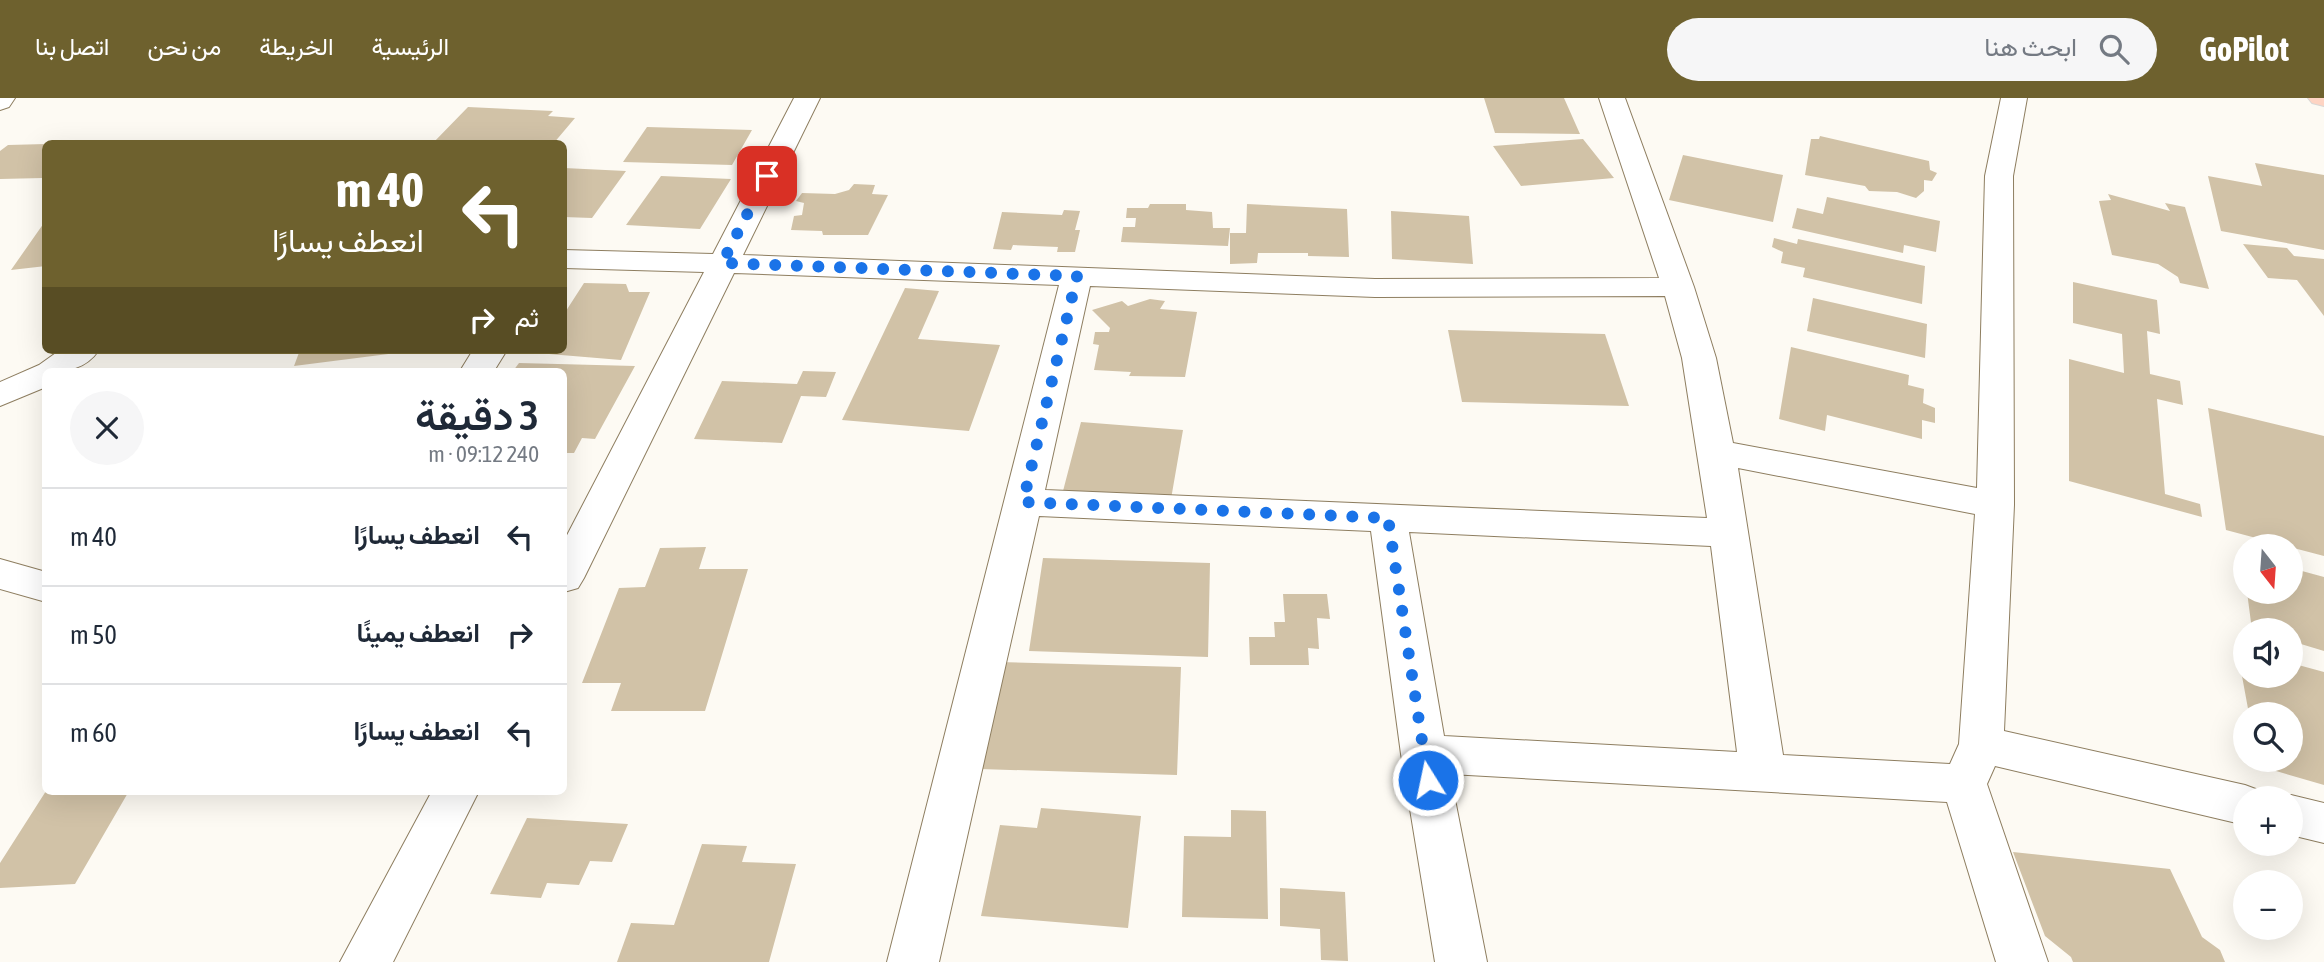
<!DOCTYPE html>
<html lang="ar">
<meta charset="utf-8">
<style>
:root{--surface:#fff;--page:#f6f6f7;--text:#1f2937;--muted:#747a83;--line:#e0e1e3;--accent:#6e612e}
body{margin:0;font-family:"Asap Condensed",Vazirmatn,sans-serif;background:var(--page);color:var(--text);direction:rtl;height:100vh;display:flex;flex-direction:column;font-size:26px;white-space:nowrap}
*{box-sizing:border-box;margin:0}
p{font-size:23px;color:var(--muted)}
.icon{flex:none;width:38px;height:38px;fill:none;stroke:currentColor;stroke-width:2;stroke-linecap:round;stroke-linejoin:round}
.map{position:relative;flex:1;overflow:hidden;direction:ltr}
.side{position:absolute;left:42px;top:270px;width:525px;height:427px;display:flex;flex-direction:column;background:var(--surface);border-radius:10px;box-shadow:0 7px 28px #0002;direction:rtl}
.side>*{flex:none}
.top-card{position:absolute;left:42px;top:42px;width:525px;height:214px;border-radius:10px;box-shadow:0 7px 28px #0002;direction:rtl;background:#6e612e;color:#fff;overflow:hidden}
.needle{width:46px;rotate:163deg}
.fabs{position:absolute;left:2233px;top:436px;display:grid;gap:14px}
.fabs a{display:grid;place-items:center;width:70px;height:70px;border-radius:50%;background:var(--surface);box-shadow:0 7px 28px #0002;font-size:35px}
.pin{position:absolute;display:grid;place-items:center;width:60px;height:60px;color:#fff;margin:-30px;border-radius:14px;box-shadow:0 4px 10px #0006}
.me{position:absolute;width:77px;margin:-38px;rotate:350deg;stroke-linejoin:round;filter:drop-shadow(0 0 5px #0008)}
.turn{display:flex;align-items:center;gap:24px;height:147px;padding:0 28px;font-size:32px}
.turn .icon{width:91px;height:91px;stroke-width:2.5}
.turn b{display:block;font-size:49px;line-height:60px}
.then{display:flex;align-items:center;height:66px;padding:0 28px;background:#0003;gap:14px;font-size:26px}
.round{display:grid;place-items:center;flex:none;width:74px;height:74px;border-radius:37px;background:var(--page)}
.headline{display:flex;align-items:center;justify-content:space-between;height:119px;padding:0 28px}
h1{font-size:42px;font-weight:600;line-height:52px}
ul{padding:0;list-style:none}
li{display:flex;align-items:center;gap:21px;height:98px;padding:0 28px;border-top:2px solid var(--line)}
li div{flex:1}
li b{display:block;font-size:26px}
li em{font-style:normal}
header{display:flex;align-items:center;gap:42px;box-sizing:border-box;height:98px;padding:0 35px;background:var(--accent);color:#fff}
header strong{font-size:33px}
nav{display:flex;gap:38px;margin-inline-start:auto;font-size:24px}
.search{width:490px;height:63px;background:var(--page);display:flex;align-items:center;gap:18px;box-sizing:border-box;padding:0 24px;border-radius:38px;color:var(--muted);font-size:26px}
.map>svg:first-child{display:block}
</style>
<header>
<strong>GoPilot</strong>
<div class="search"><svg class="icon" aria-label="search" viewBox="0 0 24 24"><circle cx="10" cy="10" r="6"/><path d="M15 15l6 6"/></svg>ابحث هنا</div>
<nav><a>الرئيسية</a><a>الخريطة</a><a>من نحن</a><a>اتصل بنا</a></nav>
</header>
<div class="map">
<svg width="2324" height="864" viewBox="0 0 2324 864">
<rect width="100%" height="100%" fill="#fdfaf3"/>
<path fill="#d1c2a7" d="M1484 0H1564L1580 36 1495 35Z
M468 9 553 13 548 18 575 20 553 46H432Z
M647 29 752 32 732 67 623 64Z
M1820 38 1929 63 1930 72 1937 75 1932 83 1924 82V93L1916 100 1897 94 1869 93 1865 88 1805 77 1811 41H1819Z
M1583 41 1614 80 1521 88 1493 48Z
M46 46V78L43 80 0 81V53L8 47Z
M1683 57 1783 77 1773 124 1669 102Z
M2255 65 2324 77V152L2221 133 2208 78 2262 88Z
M564 70 626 73 592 120 564 119Z
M661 78 731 81 700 131 626 127Z
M854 86 875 87 872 96 888 97 868 137H823L822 133 791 132 794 118 802 117 804 105 796 103 802 95 835 96 849 92Z
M2108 96 2170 113 2165 105 2185 109 2209 191 2180 185 2178 179 2158 166 2112 157 2099 103 2111 102Z
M1827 99 1940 123 1936 154 1904 147 1903 155 1792 130 1797 110 1823 116Z
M1150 106H1186V112L1212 114 1213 130H1230L1228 148 1121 144 1123 129H1135L1136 120H1126L1127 110H1148Z
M1247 106 1347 111 1349 159 1308 158V155H1258L1257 165 1230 166V135H1246Z
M1064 112 1080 113 1075 132H1080L1075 154H1057L1058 149 1013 147 1011 152 993 151 1002 114 1062 117Z
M1391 113 1469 118 1473 166 1392 161Z
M46 122V168L11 172Z
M1774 140 1797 146 1798 141 1925 168 1922 206 1803 179 1805 170 1781 165 1783 154 1772 149Z
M2243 146 2287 150 2294 158 2324 161V218L2297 182 2268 180Z
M2073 184 2157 202 2160 236 2147 233 2150 276 2180 283 2183 307 2157 301 2165 396 2200 406 2202 419 2069 383V261L2124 275 2122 236 2073 225Z
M584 185 626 186 629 194H650L621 262 537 255 539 252H564V216Z
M905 190 939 193 918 241 1000 247 969 333 842 322Z
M1813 200 1927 226 1925 260 1807 233Z
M1150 201 1165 203 1160 211 1197 214 1185 279 1129 278 1131 274 1094 272 1099 247 1093 246 1095 234H1109L1110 230 1092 212 1122 203 1128 208Z
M1448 232 1605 236 1629 308 1462 304Z
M1791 249 1909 277 1908 287 1924 291 1923 305 1935 310V325L1922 322V341L1827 317 1825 333 1779 321Z
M300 252H404V254L294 268Z
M519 265 635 268 595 341 582 340 574 355H564V273H513Z
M803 273 836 274 826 299 801 298 782 345 694 341 722 283 797 286Z
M2208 310 2324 338V458L2226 432Z
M1081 324 1183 332 1171 401 1063 393Z
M706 449 699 471H748L705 613H611L621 585H582L619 490 645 489 660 450Z
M1043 460 1210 465 1208 559 1029 553Z
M2291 470 2324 479V553L2291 543V532H2252L2247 494H2291Z
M1283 496H1327L1330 521 1317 520 1319 551 1308 550 1309 567H1250L1249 539H1275L1274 524H1285Z
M2237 551 2245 553V578H2291V565L2324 574V687L2259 668 2258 662H2291V616H2249Z
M998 564 1181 569 1177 677 980 671Z
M46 693H129L75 786 0 790V765Z
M1041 710 1141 718 1128 830 981 818 1000 727 1037 730Z
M1231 712 1266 713 1268 821 1182 819 1184 738 1231 739Z
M527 720 628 726 612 764 590 763 579 787 547 785 541 800 490 796Z
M702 746 747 748 742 764 796 766 769 864H617L631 825 674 827Z
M2013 754 2170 771 2202 839 2220 852 2225 864H2073L2071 859 2045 838Z
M1280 790 1345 794 1348 863 1321 862 1320 831 1280 828Z"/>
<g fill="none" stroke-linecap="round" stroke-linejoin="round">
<g stroke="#8e7e60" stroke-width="2">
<path id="minor" d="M0 0H15L9 9 0 12Z
M794 0H820L743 157 1375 181 1659 180 1599 0H1625L1694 189 1716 260 1733 345 1977 390 1985 78 2001 0H2027L2013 78 2014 407 2004 633 2245 687 2261 693 2265 700H2245V727L1995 668 1987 686 2048 864H1996L1947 704 1450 676 1487 864H1435L1401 656 1371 433 1039 418 939 864H887L1059 187 734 175 584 480 578 490 564 494V443L704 174 564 170V152L713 156ZM1090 188 1375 199 1665 198 1682 260 1707 420 1045 392ZM1738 370 1975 416 1959 646 1950 666 1783 657ZM1409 434 1711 448 1737 654 1444 638Z
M60 252H99C85 272 68 273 46 273V289L0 308V284L39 267Z
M473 252H507L494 273H460Z
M0 461 46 474V504L0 491Z
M432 693H479L393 864H340Z
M2291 697 2324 705V745L2291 737V700H2282Z"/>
</g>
<g stroke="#d8d7d5" stroke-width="2">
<path id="primary" d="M2308 0H2324V8L2312 5Z"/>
</g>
<use href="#minor" fill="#fff" fill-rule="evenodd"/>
<use href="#primary" fill="#fed4c3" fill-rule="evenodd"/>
</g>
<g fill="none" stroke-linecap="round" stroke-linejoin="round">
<path stroke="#1a73e8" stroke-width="12" stroke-dasharray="0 21.6" d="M767 78 722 165 1077 178 1023 404 1388 420 1428 682"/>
</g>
</svg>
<div class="fabs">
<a><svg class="needle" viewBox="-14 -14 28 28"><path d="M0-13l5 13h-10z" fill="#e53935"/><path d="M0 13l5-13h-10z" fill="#747a83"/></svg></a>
<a><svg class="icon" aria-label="sound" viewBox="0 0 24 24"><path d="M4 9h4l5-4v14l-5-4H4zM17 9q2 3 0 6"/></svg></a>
<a><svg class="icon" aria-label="search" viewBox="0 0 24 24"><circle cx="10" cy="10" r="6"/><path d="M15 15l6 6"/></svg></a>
<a>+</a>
<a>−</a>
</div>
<div class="pin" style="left:767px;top:78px;background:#d93025"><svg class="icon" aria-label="arrive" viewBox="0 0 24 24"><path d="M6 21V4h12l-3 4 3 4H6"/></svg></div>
<svg class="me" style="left:1428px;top:682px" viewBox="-20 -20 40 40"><circle r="17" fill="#1a73e8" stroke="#fff" stroke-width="3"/><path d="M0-11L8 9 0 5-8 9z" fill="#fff"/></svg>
<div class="top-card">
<div class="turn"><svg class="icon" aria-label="left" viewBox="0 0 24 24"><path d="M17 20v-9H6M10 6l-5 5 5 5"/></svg><div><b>40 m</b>انعطف يسارًا</div></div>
<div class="then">ثم<svg class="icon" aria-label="right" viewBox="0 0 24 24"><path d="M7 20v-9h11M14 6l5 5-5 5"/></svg></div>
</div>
<section class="side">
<div class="headline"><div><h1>3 دقيقة</h1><p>240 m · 09:12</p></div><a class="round"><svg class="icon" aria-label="close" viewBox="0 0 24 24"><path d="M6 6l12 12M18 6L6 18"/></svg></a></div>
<ul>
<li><svg class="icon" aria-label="left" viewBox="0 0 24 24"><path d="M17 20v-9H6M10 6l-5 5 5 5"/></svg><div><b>انعطف يسارًا</b></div><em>40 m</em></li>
<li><svg class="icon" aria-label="right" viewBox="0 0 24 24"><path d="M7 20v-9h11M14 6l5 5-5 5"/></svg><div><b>انعطف يمينًا</b></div><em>50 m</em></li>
<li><svg class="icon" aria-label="left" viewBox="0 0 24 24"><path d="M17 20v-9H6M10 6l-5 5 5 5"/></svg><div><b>انعطف يسارًا</b></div><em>60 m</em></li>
</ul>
</section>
</div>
